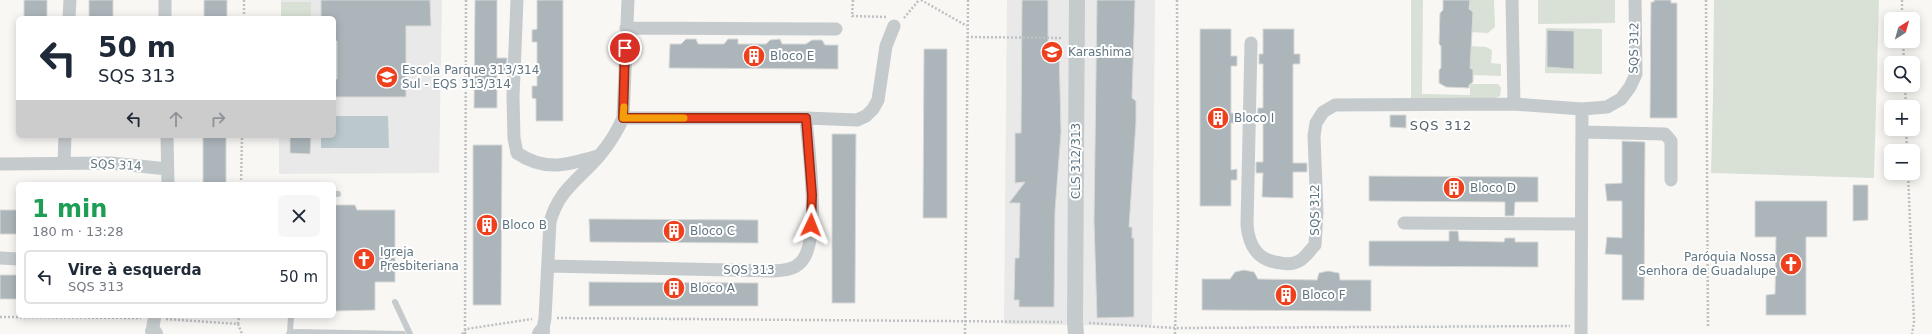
<!DOCTYPE html>
<html lang="pt">
<meta charset="utf-8">
<style>
:root{--surface:#fff;--page:#f6f6f7;--text:#1f2937;--muted:#747a83;--line:#e0e1e3}
body{margin:0;font-family:"DejaVu Sans",sans-serif;background:var(--page);color:var(--text);height:100vh;display:flex;flex-direction:column;font-size:15px;white-space:nowrap}
*{box-sizing:border-box;margin:0}
p{font-size:13px;color:var(--muted)}
.icon{flex:none;width:22px;height:22px;fill:none;stroke:currentColor;stroke-width:2;stroke-linecap:round;stroke-linejoin:round}
.map{position:relative;flex:1;overflow:hidden}
.drawer{position:absolute;left:16px;top:182px;width:320px;height:136px;display:flex;flex-direction:column;background:var(--surface);border-radius:6px;box-shadow:0 2px 10px #0003}
.drawer>*{flex:none}
.top-card{position:absolute;left:16px;top:16px;width:320px;height:122px;border-radius:6px;box-shadow:0 2px 10px #0003;background:#fff;color:var(--text);overflow:hidden}
.needle{width:26px;rotate:37deg}
.tools{position:absolute;left:1884px;top:12px;display:grid;gap:8px}
.tools a{display:grid;place-items:center;width:36px;height:36px;border-radius:6px;background:var(--surface);box-shadow:0 2px 10px #0003;font-size:20px}
.pin{position:absolute;display:grid;place-items:center;width:34px;height:34px;color:#fff;margin:-17px;border:2px solid #fff;border-radius:50%;box-shadow:0 1px 4px #0007}
.me{position:absolute;width:44px;margin:-22px;rotate:2deg;stroke-linejoin:round;filter:drop-shadow(0 0 3px #0008)}
.turn{display:flex;align-items:center;gap:14px;height:84px;padding:0 16px;font-size:18px}
.turn .icon{width:52px;height:52px;stroke-width:2.5}
.turn b{display:block;font-size:28px;line-height:34px}
.lanes{display:flex;align-items:center;height:38px;padding:0 16px;background:#0003;justify-content:center;gap:20px;direction:ltr}
.lanes .off{opacity:.35}
.round{display:grid;place-items:center;flex:none;width:42px;height:42px;border-radius:6px;background:var(--page)}
.head{display:flex;align-items:center;justify-content:space-between;height:68px;padding:0 16px}
h1{font-size:24px;font-weight:700;line-height:30px;color:#1e9e55}
ul{padding:0;list-style:none}
li{display:flex;align-items:center;gap:12px;height:54px;margin:0 8px 6px;padding:0 8px;border:2px solid var(--line);border-radius:6px}
li div{flex:1}
li b{display:block;font-size:15px}
li em{font-style:normal}
.map>svg:first-child{display:block}
</style>
<div class="map">
<svg width="1932" height="334" viewBox="0 0 1932 334">
<rect width="100%" height="100%" fill="#f8f7f4"/>
<path fill="#e8e9e8" d="M281 0H442L439 173 279 174V136H334V18H281Z
M1007 0H1155L1152 326 1004 324Z"/>
<path fill="#d9e0d5" d="M1411 0H1423L1422 94 1470 95V84H1498L1501 88 1500 96 1493 99 1411 101Z
M1470 0H1494L1495 27 1488 33 1470 32Z
M1538 0H1615V23L1538 24Z
M1714 0H1879L1874 178 1711 173 1713 98Z
M281 2H311V18H281Z
M1546 28 1602 29V74L1545 73Z
M1470 46 1486 47 1492 50 1491 63 1501 64V76L1470 75Z"/>
<path fill="#bbc9cd" d="M334 116H388L389 148H321V136H334Z"/>
<path fill="#abb5ba" stroke="#d9d9d7" d="M24 0H47V18H24Z
M89 0H113V18H89Z
M204 0H227V18H204Z
M321 0H430L431 26H406V97H334V79H337V41H334V18H321Z
M475 0H497V58H507L506 72 501 74 497 71V108H474Z
M537 0H563V121H536V99L532 98V86H537V42H532V30L537 29Z
M1022 0H1048V47H1059L1061 132 1055 211 1054 307H1019V300H1014L1015 258H1019L1020 203H1009L1025 182 1015 183V133H1021Z
M1097 0H1135L1132 98 1136 101V122L1129 227H1132V238H1134V317L1097 318 1094 221Z
M1443 0H1470L1469 9 1473 12 1470 68 1473 70V82L1469 85V88L1446 87 1439 83V70L1441 68V46L1439 44 1440 13 1443 10Z
M1654 0H1671V3H1677V118H1650L1651 2H1654Z
M1200 29H1231V56H1237V66H1231V113H1237V123H1231V170L1237 169V180H1231V206H1200Z
M1263 29H1294V54H1300V64H1293V163H1307V172H1293V198L1262 197 1263 173H1256V162H1263V118H1257L1258 108H1263V64H1259V54H1263Z
M1547 30 1574 31V69L1547 67Z
M686 39H696L698 44H724L728 39H738V44H766L770 40 780 39 782 44H806L812 40H822L825 45H838V69L669 68 670 44H681Z
M924 49H947V218H923Z
M1390 115H1406V128L1390 127Z
M832 134H856L855 303H832Z
M203 136H226V184H203Z
M290 136H311L310 154 290 153Z
M1622 141 1645 142 1644 300H1622V255L1605 254 1607 237 1622 238V201H1607L1605 184 1622 183Z
M473 145H502L501 305H473Z
M1369 176 1538 177V202H1515L1514 216H1505V202L1369 201Z
M1853 185H1868V220L1853 221Z
M1755 201H1827V237H1806V315H1766V295L1775 294 1776 237H1755Z
M334 205H355L357 210H395V282H375V310L334 311Z
M0 210H18V234H0Z
M589 219 758 220V243L590 242Z
M1449 231H1458L1459 241 1504 242 1505 238H1515V242H1538V267L1369 266V241H1449Z
M1244 270 1254 272 1258 279 1317 280 1319 273 1328 271 1339 273 1340 280H1371V311L1202 310V279H1230L1235 272Z
M0 275H18V299H0Z
M589 282 758 283V306H589Z"/>
<g fill="none" stroke-linecap="round" stroke-linejoin="round">
<path stroke="#bec1c3" stroke-width="2.5" stroke-dasharray="2 2" stroke-linecap="butt" d="M853 0 852 16 886 17
M921 0 967 26
M1706 0 1708 328
M1902 0V19
M244 18V0
M904 18 919 0
M967 37 1063 38
M1903 41 1904 63
M1905 85 1906 107
M1906 129 1907 151
M1908 173 1914 322 1912 334
M241 184 242 136
M0 317 141 318
M557 318 1062 322
M166 319 238 324 242 334
M1089 323 1176 328 1570 326
M238 324 239 316
M462 334 466 329 532 319
M465 334 466 0
M965 334 968 0
M1175 334 1178 221 1177 0"/>
<path stroke="#c5cacd" stroke-width="6" d="M334 194H338
M395 302 410 334
M290 333 291 316
M289 334 296 332 403 334"/>
<path stroke="#c5cacd" stroke-width="13" d="M165 0V18
M517 0 513 97 514 138 517 153C545 172 568 165 598 156
M1512 0 1514 104
M69 18 70 0
M626 28 836 29
M1251 43 1247 225C1249 247 1258 261 1281 263 1286 264 1294 264 1299 261 1305 258 1310 250 1315 245L1317 213 1314 136 1316 123 1323 112 1335 105 1514 104 1582 109 1581 334
M1582 109 1607 107 1621 99 1630 87 1636 74 1635 0
M623 118H806L857 120 866 116 873 109 878 100 886 46 894 26
M1582 132 1665 134 1671 141V180
M167 136 168 184
M64 163 65 136
M0 164 111 163 167 169
M1404 223 1581 224
M0 258 18 259
M548 266 773 271C783 270 794 270 801 262 822 240 808 148 806 118
M154 334 153 326 155 316
M542 334 545 318 550 222C559 189 579 180 600 155 609 144 617 132 623 118L628 0"/>
<path stroke="#c5cacd" stroke-width="16" d="M153 331 155 334
M540 334 542 331
M1076 334 1075 322 1077 0"/>
</g>
<g fill="none" stroke-linecap="round" stroke-linejoin="round">
<g stroke="#9b2a13" stroke-width="10">
<path id="route" d="M625 48 623 118H806L812 195 811 225"/>
</g>
<use href="#route" stroke="#ef401d" stroke-width="7"/>
<path stroke="#f59e0b" stroke-width="7" d="M624 107 623 118H684"/>
</g>
<defs>
<g id="school-disc" transform="scale(1.15)"><circle r="9.5" fill="#ef401d" stroke="#fff"/><path d="M0-5L7-2L0 1L-7-2ZM-4 1L0 2.5L4 1V4Q0 6-4 4Z" fill="#fff"/></g>
<g id="building-disc" transform="scale(1.15)"><circle r="9.5" fill="#ef401d" stroke="#fff"/><path d="M-4-6H4V6H1V3H-1V6H-4ZM-2.5-4.3h1.7v1.8h-1.7ZM.8-4.3h1.7v1.8H.8ZM-2.5-1h1.7V.8h-1.7ZM.8-1h1.7V.8H.8Z" fill="#fff"/></g>
<g id="church-disc" transform="scale(1.15)"><circle r="9.5" fill="#ef401d" stroke="#fff"/><path d="M-1.2-6h2.4v3.5h3.3v2.4h-3.3V6h-2.4V-.1h-3.3v-2.4h3.3Z" fill="#fff"/></g>
</defs>
<g fill-rule="evenodd">
<use href="#school-disc" x="1052" y="52"/>
<use href="#building-disc" x="754" y="56"/>
<use href="#school-disc" x="387" y="77"/>
<use href="#building-disc" x="1218" y="118"/>
<use href="#building-disc" x="1454" y="188"/>
<use href="#building-disc" x="487" y="225"/>
<use href="#building-disc" x="674" y="231"/>
<use href="#church-disc" x="364" y="259"/>
<use href="#church-disc" x="1791" y="264"/>
<use href="#building-disc" x="674" y="288"/>
<use href="#building-disc" x="1286" y="295"/>
</g>
<g text-anchor="middle" dominant-baseline="central" stroke-width="4" stroke-linejoin="round" paint-order="stroke">
<g font-size="12" fill="#607582" stroke="#fff">
<text transform="translate(1634 48) rotate(-89)">SQS 312</text>
<text transform="translate(1076 161) rotate(-90)">CLS 312/313</text>
<text transform="translate(116 165) rotate(3)">SQS 314</text>
<text transform="translate(1315 210) rotate(-90)">SQS 312</text>
<text x="749" y="270">SQS 313</text>
</g>
<g font-size="12" fill="#607582" stroke="#fff" text-anchor="start">
<text x="1068" y="52">Karashima</text>
<text x="770" y="56">Bloco E</text>
<text x="402" y="70">Escola Parque 313/314<tspan x="402" dy="14">Sul - EQS 313/314</tspan></text>
<text x="1234" y="118">Bloco I</text>
<text x="1470" y="188">Bloco D</text>
<text x="502" y="225">Bloco B</text>
<text x="690" y="231">Bloco C</text>
<text x="380" y="252">Igreja<tspan x="380" dy="14">Presbiteriana</tspan></text>
<text x="1776" y="257" text-anchor="end">Paróquia Nossa<tspan x="1776" dy="14">Senhora de Guadalupe</tspan></text>
<text x="690" y="288">Bloco A</text>
<text x="1302" y="295">Bloco F</text>
</g>
<g font-size="13" letter-spacing="1" fill="#53636c" stroke="#fff">
<text x="1441" y="125">SQS 312</text>
</g>
</g>
</svg>
<div class="tools">
<a><svg class="needle" viewBox="-14 -14 28 28"><path d="M0-13l5 13h-10z" fill="#e53935"/><path d="M0 13l5-13h-10z" fill="#747a83"/></svg></a>
<a><svg class="icon" aria-label="search" viewBox="0 0 24 24"><circle cx="10" cy="10" r="6"/><path d="M15 15l6 6"/></svg></a>
<a>+</a>
<a>−</a>
</div>
<div class="pin" style="left:625px;top:48px;background:#d93025"><svg class="icon" aria-label="arrive" viewBox="0 0 24 24"><path d="M6 21V4h12l-3 4 3 4H6"/></svg></div>
<svg class="me" style="left:811px;top:225px" viewBox="-20 -20 40 40"><path d="M0-17L14 15 0 8-14 15z" fill="#ef401d" stroke="#fff" stroke-width="4"/></svg>
<div class="top-card">
<div class="turn"><svg class="icon" aria-label="left" viewBox="0 0 24 24"><path d="M17 20v-9H6M10 6l-5 5 5 5"/></svg><div><b>50 m</b>SQS 313</div></div>
<div class="lanes"><svg class="icon" aria-label="left" viewBox="0 0 24 24"><path d="M17 20v-9H6M10 6l-5 5 5 5"/></svg><svg class="icon off" aria-label="ahead" viewBox="0 0 24 24"><path d="M12 20V5M6 11l6-6 6 6"/></svg><svg class="icon off" aria-label="right" viewBox="0 0 24 24"><path d="M7 20v-9h11M14 6l5 5-5 5"/></svg></div>
</div>
<section class="drawer">
<div class="head"><div><h1>1 min</h1><p>180 m · 13:28</p></div><a class="round"><svg class="icon" aria-label="close" viewBox="0 0 24 24"><path d="M6 6l12 12M18 6L6 18"/></svg></a></div>
<ul>
<li><svg class="icon" aria-label="left" viewBox="0 0 24 24"><path d="M17 20v-9H6M10 6l-5 5 5 5"/></svg><div><b>Vire à esquerda</b><p>SQS 313</p></div><em>50 m</em></li>
</ul>
</section>
</div>
